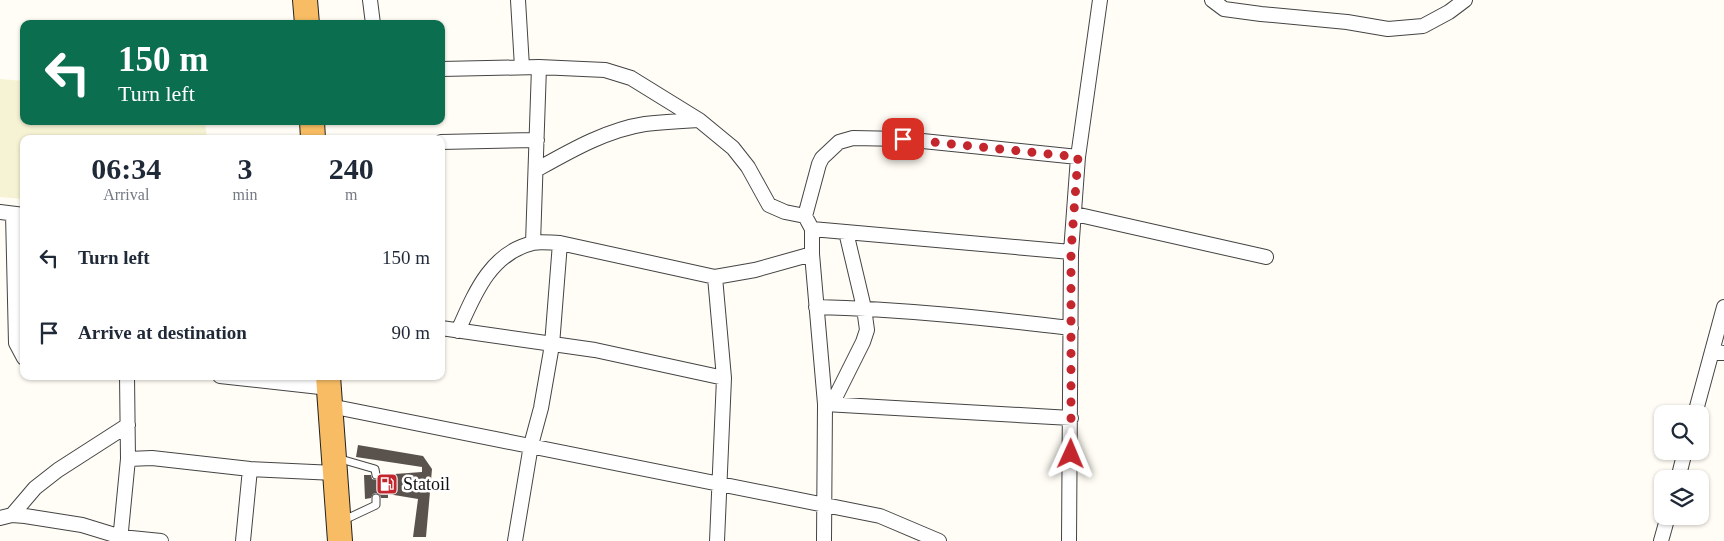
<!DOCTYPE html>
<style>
:root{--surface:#fff;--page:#f6f6f7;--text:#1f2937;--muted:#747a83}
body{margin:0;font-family:Georgia,serif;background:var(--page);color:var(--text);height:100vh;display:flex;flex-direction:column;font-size:19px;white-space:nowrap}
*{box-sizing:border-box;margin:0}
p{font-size:16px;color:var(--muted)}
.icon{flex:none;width:28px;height:28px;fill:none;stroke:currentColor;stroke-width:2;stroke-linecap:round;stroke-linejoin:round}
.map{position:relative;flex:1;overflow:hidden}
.side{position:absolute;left:20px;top:135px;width:425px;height:245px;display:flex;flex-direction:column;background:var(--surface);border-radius:10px;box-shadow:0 1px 4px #0004}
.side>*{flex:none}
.guide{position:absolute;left:20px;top:20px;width:425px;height:105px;border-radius:10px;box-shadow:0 1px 4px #0004;background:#0b6e4f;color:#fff;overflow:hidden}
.buttons{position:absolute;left:1654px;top:405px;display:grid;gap:10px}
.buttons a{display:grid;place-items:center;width:55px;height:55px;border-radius:10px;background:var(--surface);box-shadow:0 1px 4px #0004;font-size:25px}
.pin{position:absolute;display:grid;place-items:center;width:42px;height:42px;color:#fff;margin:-21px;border-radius:10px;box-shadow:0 2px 8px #0006}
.me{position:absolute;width:55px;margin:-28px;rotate:1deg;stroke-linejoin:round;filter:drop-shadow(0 0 4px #0008)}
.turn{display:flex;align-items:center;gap:18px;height:105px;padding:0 15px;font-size:22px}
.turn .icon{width:65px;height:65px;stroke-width:2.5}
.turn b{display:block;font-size:35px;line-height:42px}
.eta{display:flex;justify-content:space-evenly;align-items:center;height:85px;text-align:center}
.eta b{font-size:30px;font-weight:600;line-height:35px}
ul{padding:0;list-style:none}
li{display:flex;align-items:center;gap:15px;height:75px;padding:0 15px}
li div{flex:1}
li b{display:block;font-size:19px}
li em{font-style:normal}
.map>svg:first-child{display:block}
</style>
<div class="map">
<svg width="1724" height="541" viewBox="0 0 1724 541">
<rect width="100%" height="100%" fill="#fffdf5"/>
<path fill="#f6f3d4" d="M0 79 24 81V121H205L207 139H24V199L0 197Z"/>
<path fill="#5a524d" d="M358 445 423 456 432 469 426 537H413L418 499 388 494V498H381L380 495 376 493 373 494 371 498 365 499 364 475H371L372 479 376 480 380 479 381 475 422 472V467L356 457Z"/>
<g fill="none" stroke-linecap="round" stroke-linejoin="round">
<g stroke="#444" stroke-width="9">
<path id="service" d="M337 458 375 469 376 475
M344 520 376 505V498"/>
</g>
<g stroke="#444" stroke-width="16">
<path id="minor" d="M370 0 373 24
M518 0 522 67
M1212 0 1224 9 1261 14 1347 22 1388 29 1423 26 1449 12 1465 0
M441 69 539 67 605 70 631 78 699 120 733 148 748 167 769 205 785 212 805 216 812 229V254L825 404 824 541
M441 142 537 140
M536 170C570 151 606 130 645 124 663 122 681 121 699 120
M0 212 24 215
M13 214 16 343 24 358
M1075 214 1266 257
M805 216 819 164 822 158 839 142 853 138 903 139 1078 157
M812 229 1071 252
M533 243 539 67
M715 277 724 378 717 541
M816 307C901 309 986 318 1071 328
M441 328 595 350 724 378
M458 331C474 295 490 253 533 243 541 241 551 243 560 243L715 277 755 270 812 254
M1712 351 1724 353
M220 376 329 388
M825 404 1071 418
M832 404 863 342 867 330 864 308 846 232
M330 406 880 516 939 541
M1695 414 1724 307
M128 459 152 458 250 469 335 473
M1678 479 1685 451
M12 515 35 488 58 470 128 425
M0 518 12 515 25 516 82 525 121 537 161 541
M120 541 128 459 127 376
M243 541 250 469
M515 541 531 445 541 408 552 345 560 243
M1069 541 1071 252 1078 157 1100 0
M1661 541 1668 516"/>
</g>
<g stroke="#222" stroke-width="26">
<path id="trunk" d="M305 0 307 24
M312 121 313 139
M328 376 340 541"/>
</g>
<use href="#service" stroke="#fff" stroke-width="7"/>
<use href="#minor" stroke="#fff" stroke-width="14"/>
<use href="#trunk" stroke="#f7bc64" stroke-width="24"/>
</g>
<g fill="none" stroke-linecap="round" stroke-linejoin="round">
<path stroke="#c4262e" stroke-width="9" stroke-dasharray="0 16.2" d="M903 139 1078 157 1071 252V454"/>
</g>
<defs>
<g id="fuel-square" transform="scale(1.125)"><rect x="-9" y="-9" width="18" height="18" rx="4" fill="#c4262e" stroke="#fff"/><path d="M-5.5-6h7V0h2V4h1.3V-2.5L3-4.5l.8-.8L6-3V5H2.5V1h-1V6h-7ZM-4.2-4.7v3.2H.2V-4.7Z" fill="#fff"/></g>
</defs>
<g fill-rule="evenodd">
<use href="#fuel-square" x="387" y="484"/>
</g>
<g text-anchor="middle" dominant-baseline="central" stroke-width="5" stroke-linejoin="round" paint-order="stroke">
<g font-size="18" fill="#111" stroke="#fff" text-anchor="start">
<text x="403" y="484">Statoil</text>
</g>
</g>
</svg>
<div class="buttons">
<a><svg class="icon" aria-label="search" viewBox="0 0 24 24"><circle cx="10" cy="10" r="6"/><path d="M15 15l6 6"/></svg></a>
<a><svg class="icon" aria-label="layers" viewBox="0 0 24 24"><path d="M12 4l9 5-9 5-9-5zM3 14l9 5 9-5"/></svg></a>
</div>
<div class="pin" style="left:903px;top:139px;background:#d93025"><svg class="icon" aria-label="arrive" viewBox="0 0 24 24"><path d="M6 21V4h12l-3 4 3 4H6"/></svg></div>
<svg class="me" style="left:1071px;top:454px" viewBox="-20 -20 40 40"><path d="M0-17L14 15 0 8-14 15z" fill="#c4262e" stroke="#fff" stroke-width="4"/></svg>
<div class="guide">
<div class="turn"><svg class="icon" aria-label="left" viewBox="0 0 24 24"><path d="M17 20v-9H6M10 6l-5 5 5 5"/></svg><div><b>150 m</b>Turn left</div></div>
</div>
<section class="side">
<div class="eta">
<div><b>06:34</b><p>Arrival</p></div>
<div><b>3</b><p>min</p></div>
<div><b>240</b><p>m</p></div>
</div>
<ul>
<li><svg class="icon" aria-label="left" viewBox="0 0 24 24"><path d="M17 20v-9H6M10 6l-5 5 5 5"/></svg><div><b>Turn left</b></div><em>150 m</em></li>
<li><svg class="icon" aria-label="arrive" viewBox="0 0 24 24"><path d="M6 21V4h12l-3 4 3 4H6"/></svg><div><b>Arrive at destination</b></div><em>90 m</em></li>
</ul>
</section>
</div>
